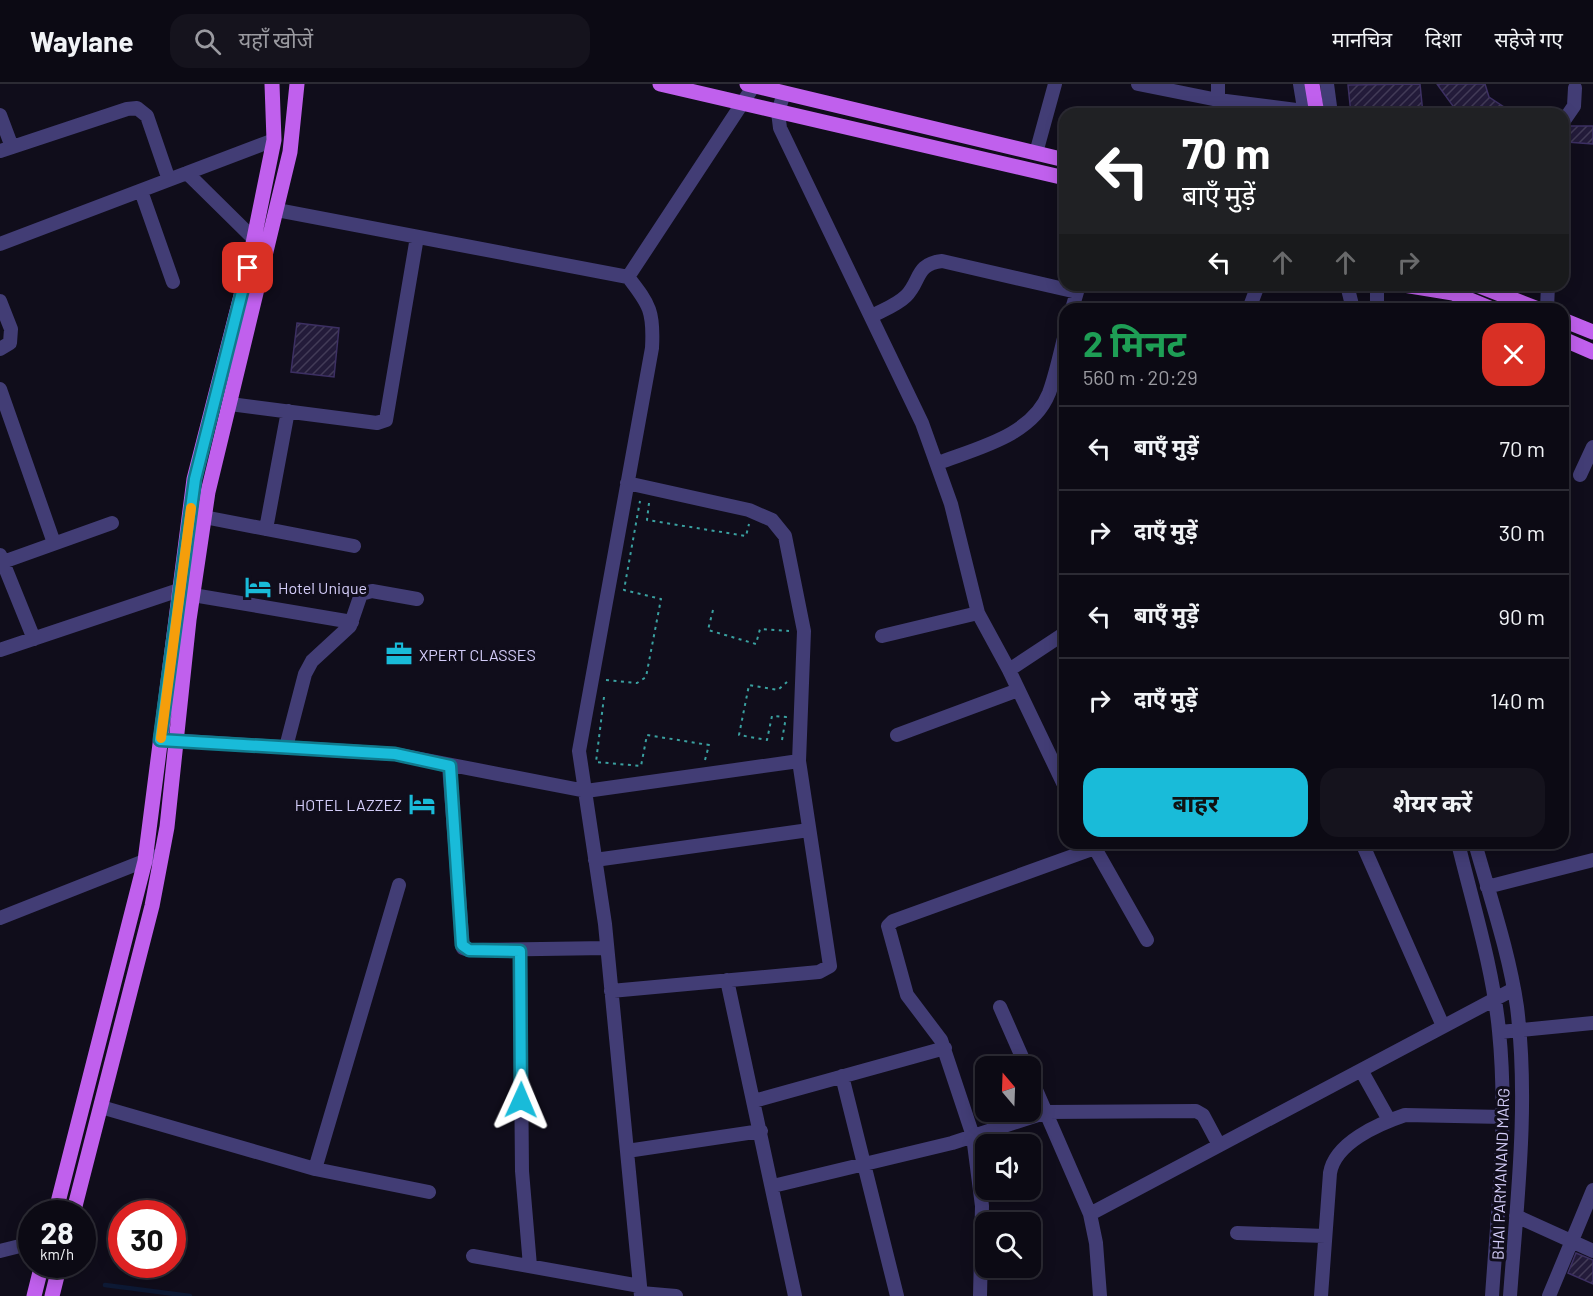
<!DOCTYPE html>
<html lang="hi">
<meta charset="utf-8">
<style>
:root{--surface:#0c0a14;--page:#15131d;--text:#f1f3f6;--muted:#9a9aa0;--line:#2c2b34;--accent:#19bbd9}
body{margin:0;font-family:Barlow,"Noto Sans Devanagari",sans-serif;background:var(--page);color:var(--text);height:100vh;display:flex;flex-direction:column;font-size:22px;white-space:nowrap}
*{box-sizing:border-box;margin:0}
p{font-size:20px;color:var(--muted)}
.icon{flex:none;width:33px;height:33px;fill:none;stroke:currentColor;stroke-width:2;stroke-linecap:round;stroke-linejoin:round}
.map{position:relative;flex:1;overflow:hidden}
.panel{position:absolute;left:1059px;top:219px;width:510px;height:546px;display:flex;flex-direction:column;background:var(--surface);border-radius:18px;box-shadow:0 3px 15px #0003,0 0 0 2px var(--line)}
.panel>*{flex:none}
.hud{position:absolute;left:1059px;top:24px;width:510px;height:183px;border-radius:18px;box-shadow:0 3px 15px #0003,0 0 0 2px var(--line);background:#202124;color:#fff;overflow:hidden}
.needle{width:39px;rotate:341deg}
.fabs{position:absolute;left:975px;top:972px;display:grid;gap:12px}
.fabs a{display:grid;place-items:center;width:66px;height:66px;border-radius:12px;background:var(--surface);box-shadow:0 3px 15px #0003,0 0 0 2px var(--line);font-size:30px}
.speed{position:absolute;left:18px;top:1116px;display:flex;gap:12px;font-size:30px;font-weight:700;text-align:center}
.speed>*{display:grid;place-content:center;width:78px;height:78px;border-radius:50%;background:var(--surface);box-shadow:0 3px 15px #0003,0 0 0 2px var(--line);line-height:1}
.speed small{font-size:15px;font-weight:400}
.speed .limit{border:9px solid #d22;background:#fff;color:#111}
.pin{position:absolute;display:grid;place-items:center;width:51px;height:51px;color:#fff;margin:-26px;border-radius:12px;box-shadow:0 3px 9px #0006}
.me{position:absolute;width:66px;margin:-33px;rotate:1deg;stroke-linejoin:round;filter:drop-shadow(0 0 4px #0008)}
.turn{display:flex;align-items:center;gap:21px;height:126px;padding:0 24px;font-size:27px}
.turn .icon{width:78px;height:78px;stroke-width:2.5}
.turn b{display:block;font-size:42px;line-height:51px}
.lanes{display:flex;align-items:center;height:57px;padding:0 24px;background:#0003;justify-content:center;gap:30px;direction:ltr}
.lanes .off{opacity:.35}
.round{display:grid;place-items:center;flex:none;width:63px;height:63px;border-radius:18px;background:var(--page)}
.overview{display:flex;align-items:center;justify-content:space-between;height:102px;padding:0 24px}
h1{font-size:36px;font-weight:700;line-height:45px;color:#1e9e55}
.cta{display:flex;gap:12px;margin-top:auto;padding:12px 24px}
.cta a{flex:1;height:69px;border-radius:18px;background:var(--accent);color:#111;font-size:24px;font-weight:700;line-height:69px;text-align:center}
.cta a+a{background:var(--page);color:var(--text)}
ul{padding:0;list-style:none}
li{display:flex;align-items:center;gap:18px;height:84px;padding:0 24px;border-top:2px solid var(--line)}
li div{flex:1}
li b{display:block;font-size:22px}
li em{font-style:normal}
header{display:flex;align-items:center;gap:36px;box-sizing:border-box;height:84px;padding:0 30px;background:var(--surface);border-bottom:2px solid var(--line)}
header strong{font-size:28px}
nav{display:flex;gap:33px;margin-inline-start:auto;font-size:21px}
.search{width:420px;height:54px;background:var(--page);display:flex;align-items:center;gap:15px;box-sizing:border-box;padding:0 21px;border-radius:18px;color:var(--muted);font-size:22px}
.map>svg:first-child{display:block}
</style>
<header>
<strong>Waylane</strong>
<div class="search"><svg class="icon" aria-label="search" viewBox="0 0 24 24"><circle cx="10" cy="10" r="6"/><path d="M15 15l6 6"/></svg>यहाँ खोजें</div>
<nav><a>मानचित्र</a><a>दिशा</a><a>सहेजे गए</a></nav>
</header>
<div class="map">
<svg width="1593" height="1212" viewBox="0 0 1593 1212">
<defs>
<pattern id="building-hatch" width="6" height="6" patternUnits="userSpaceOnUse" patternTransform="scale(1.5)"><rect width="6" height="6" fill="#231b3a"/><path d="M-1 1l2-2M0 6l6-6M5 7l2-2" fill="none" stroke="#423b57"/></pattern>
</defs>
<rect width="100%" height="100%" fill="#100d1b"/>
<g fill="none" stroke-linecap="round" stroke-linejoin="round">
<path stroke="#0d1934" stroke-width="4.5" d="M105 1201 190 1212"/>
</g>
<path fill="url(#building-hatch)" stroke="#3d3063" stroke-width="1.5" d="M1420 0 1423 30H1351L1348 1Z
M1437 0H1485L1489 13 1513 29 1502 30 1482 22 1458 29Z
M1571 42H1593V60L1567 58 1568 45Z
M297 239 339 244 334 293 291 288Z
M1576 1169 1593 1176V1200L1568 1189Z"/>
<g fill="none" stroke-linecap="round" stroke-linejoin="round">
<path stroke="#3aa0a0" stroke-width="2" stroke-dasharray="3 4.5" stroke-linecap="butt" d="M649 419 647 436 746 452 749 440
M713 526 708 546 756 560 760 545 789 547
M606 596 637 599 646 593 661 515 624 506 640 417
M604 613 596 678 641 682 647 651 709 661 705 676
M782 656 786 633 772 632 767 656 739 651 749 601 778 606 787 598"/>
<path stroke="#423d75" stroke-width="14" d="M1138 0 1218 16 1304 27
M1300 0 1305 30
M1327 0 1331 30
M784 9 778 28 780 44 922 339 951 420 978 529 1009 586 1065 549
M1218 16V0
M0 31 12 63
M1563 38 1574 22 1575 4
M0 67 127 25 137 24 147 32 169 96
M1036 69 1055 0
M187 89 254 155
M141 107 173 198
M277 126 628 193C650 221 654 228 652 264L579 667 605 840 641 1212
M0 160 274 56
M628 193 755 0
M1347 201 1353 225
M0 217 11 245 10 259 0 265
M1072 225 1079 201
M1249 225 1258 201
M1377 225V201
M1547 225 1548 201
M872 232C883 226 897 221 906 212 921 197 915 180 942 177L1077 208
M0 305 54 459
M230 320 377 339 386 336 417 153
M938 379C977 364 1032 352 1049 309 1056 290 1060 270 1065 250
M1580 391 1593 363
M204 433 354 462
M266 445 288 327
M0 471 34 555
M3 478 112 439
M193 511 352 538
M882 552 978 529
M0 566 188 503
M1009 586 1065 703
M897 651 1018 606
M168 656 395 670 586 707 799 677
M286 663 305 590 312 577 350 542 361 510 372 507 417 515
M449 682 463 864 469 866 607 864
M1092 759 1147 856
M1362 759 1443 942
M1458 759C1473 821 1493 884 1499 947 1508 1035 1498 1124 1492 1212
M1475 759C1490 813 1509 868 1517 923 1529 1019 1517 1117 1510 1212
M595 776 809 746
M1487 803 1593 776
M0 834 162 770
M520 867 522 1087 530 1182
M727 896 795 1212
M611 907 819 888 830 882 799 677 804 547 785 452 772 436 749 426 627 399
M1000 923 1026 982
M1500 948 1593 939
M1361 986 1389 1036
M842 992 897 1212
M1030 992 1090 1130 1096 1159 1100 1212
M754 1017 945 964
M101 1023 315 1085 429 1108
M627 1067 761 1047
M315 1085 399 801
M773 1102 952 1059 1047 1028 1196 1027 1203 1031 1219 1061
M1090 1130 1514 905
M1516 1132 1593 1167
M1237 1149 1325 1152
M0 1167 32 1159
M473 1172 640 1202
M641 1209 676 1212
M980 1212 982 1122 973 1052 941 956 907 911 888 842 893 837 1095 764
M1321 1212 1330 1089C1335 1059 1378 1040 1405 1031L1504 1033
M1549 1212 1593 1106"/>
<path stroke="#c060ed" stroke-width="15" d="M660 0 1065 94
M747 0 1065 76
M1312 0 1317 30
M1404 201 1453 209 1492 225
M1477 201 1538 225
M1563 236 1593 248
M1563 255 1593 268
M55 1130 145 777 194 395 248 184 274 56 272 0
M73 1130 152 822 167 743 189 536 208 408 290 68 297 0
M34 1212 42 1180
M52 1212 60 1180"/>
</g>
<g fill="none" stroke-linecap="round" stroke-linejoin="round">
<g stroke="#107a8d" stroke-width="15">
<path id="route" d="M248 184 195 395 160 656 395 670 450 682 462 861 469 866 520 867 521 1016"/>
</g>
<use href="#route" stroke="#19bbd9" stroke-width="10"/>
<path stroke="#f59e0b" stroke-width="10" d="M161 654 191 424"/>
</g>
<defs>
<g id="hotel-bare" transform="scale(2.07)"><path d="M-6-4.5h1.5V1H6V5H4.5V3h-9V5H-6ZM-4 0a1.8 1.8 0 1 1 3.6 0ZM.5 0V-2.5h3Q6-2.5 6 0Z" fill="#19bbd9" stroke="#100d1b" stroke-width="2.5" paint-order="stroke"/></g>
<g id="office-bare" transform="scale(2.07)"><path d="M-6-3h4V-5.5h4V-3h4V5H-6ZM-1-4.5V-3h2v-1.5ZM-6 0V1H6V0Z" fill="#19bbd9" stroke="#100d1b" stroke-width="2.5" paint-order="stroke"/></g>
</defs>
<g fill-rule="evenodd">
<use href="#hotel-bare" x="258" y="503"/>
<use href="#office-bare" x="399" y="570"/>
<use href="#hotel-bare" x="422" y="720"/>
</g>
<g text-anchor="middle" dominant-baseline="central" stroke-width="6" stroke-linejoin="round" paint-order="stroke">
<g font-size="16" fill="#d4cdf9" stroke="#100d1b" text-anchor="start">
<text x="278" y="503">Hotel Unique</text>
<text x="419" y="570">XPERT CLASSES</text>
<text x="402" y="720" text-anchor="end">HOTEL LAZZEZ</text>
</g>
<g font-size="16" fill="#d4cdf9" stroke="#100d1b">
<text transform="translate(1500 1090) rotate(-88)">BHAI PARMANAND MARG</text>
</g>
</g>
</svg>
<div class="fabs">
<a><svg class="needle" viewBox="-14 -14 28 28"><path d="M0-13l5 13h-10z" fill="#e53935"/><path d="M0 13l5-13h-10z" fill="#9a9aa0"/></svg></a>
<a><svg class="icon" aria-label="sound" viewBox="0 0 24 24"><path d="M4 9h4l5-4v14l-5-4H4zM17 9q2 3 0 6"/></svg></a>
<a><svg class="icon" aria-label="search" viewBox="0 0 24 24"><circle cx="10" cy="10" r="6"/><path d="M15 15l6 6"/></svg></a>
</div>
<div class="speed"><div>28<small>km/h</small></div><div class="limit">30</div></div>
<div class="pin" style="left:248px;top:184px;background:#d93025"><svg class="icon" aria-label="arrive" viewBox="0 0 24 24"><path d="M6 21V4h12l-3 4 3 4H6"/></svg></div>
<svg class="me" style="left:521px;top:1016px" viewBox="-20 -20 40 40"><path d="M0-17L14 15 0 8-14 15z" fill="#19bbd9" stroke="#fff" stroke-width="4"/></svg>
<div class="hud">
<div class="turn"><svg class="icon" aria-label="left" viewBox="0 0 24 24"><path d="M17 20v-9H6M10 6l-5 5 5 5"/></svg><div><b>70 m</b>बाएँ मुड़ें</div></div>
<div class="lanes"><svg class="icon" aria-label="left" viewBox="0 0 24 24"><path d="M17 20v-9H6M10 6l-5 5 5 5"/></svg><svg class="icon off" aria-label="ahead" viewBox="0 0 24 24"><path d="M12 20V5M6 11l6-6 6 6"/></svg><svg class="icon off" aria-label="ahead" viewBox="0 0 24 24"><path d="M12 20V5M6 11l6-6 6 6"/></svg><svg class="icon off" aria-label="right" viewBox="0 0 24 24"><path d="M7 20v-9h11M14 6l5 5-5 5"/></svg></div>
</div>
<section class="panel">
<div class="overview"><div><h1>2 मिनट</h1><p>560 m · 20:29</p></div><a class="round" style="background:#d93025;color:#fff"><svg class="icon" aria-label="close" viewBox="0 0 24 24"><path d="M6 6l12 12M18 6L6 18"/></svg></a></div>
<ul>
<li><svg class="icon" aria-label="left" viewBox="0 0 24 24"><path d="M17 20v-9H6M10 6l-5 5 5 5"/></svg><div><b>बाएँ मुड़ें</b></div><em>70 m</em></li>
<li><svg class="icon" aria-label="right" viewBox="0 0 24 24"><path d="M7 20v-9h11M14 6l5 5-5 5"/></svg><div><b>दाएँ मुड़ें</b></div><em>30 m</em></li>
<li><svg class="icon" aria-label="left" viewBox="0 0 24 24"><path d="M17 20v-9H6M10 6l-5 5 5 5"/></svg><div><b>बाएँ मुड़ें</b></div><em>90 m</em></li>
<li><svg class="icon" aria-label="right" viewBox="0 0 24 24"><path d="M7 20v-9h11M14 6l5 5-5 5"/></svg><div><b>दाएँ मुड़ें</b></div><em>140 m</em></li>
</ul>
<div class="cta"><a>बाहर</a><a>शेयर करें</a></div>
</section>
</div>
